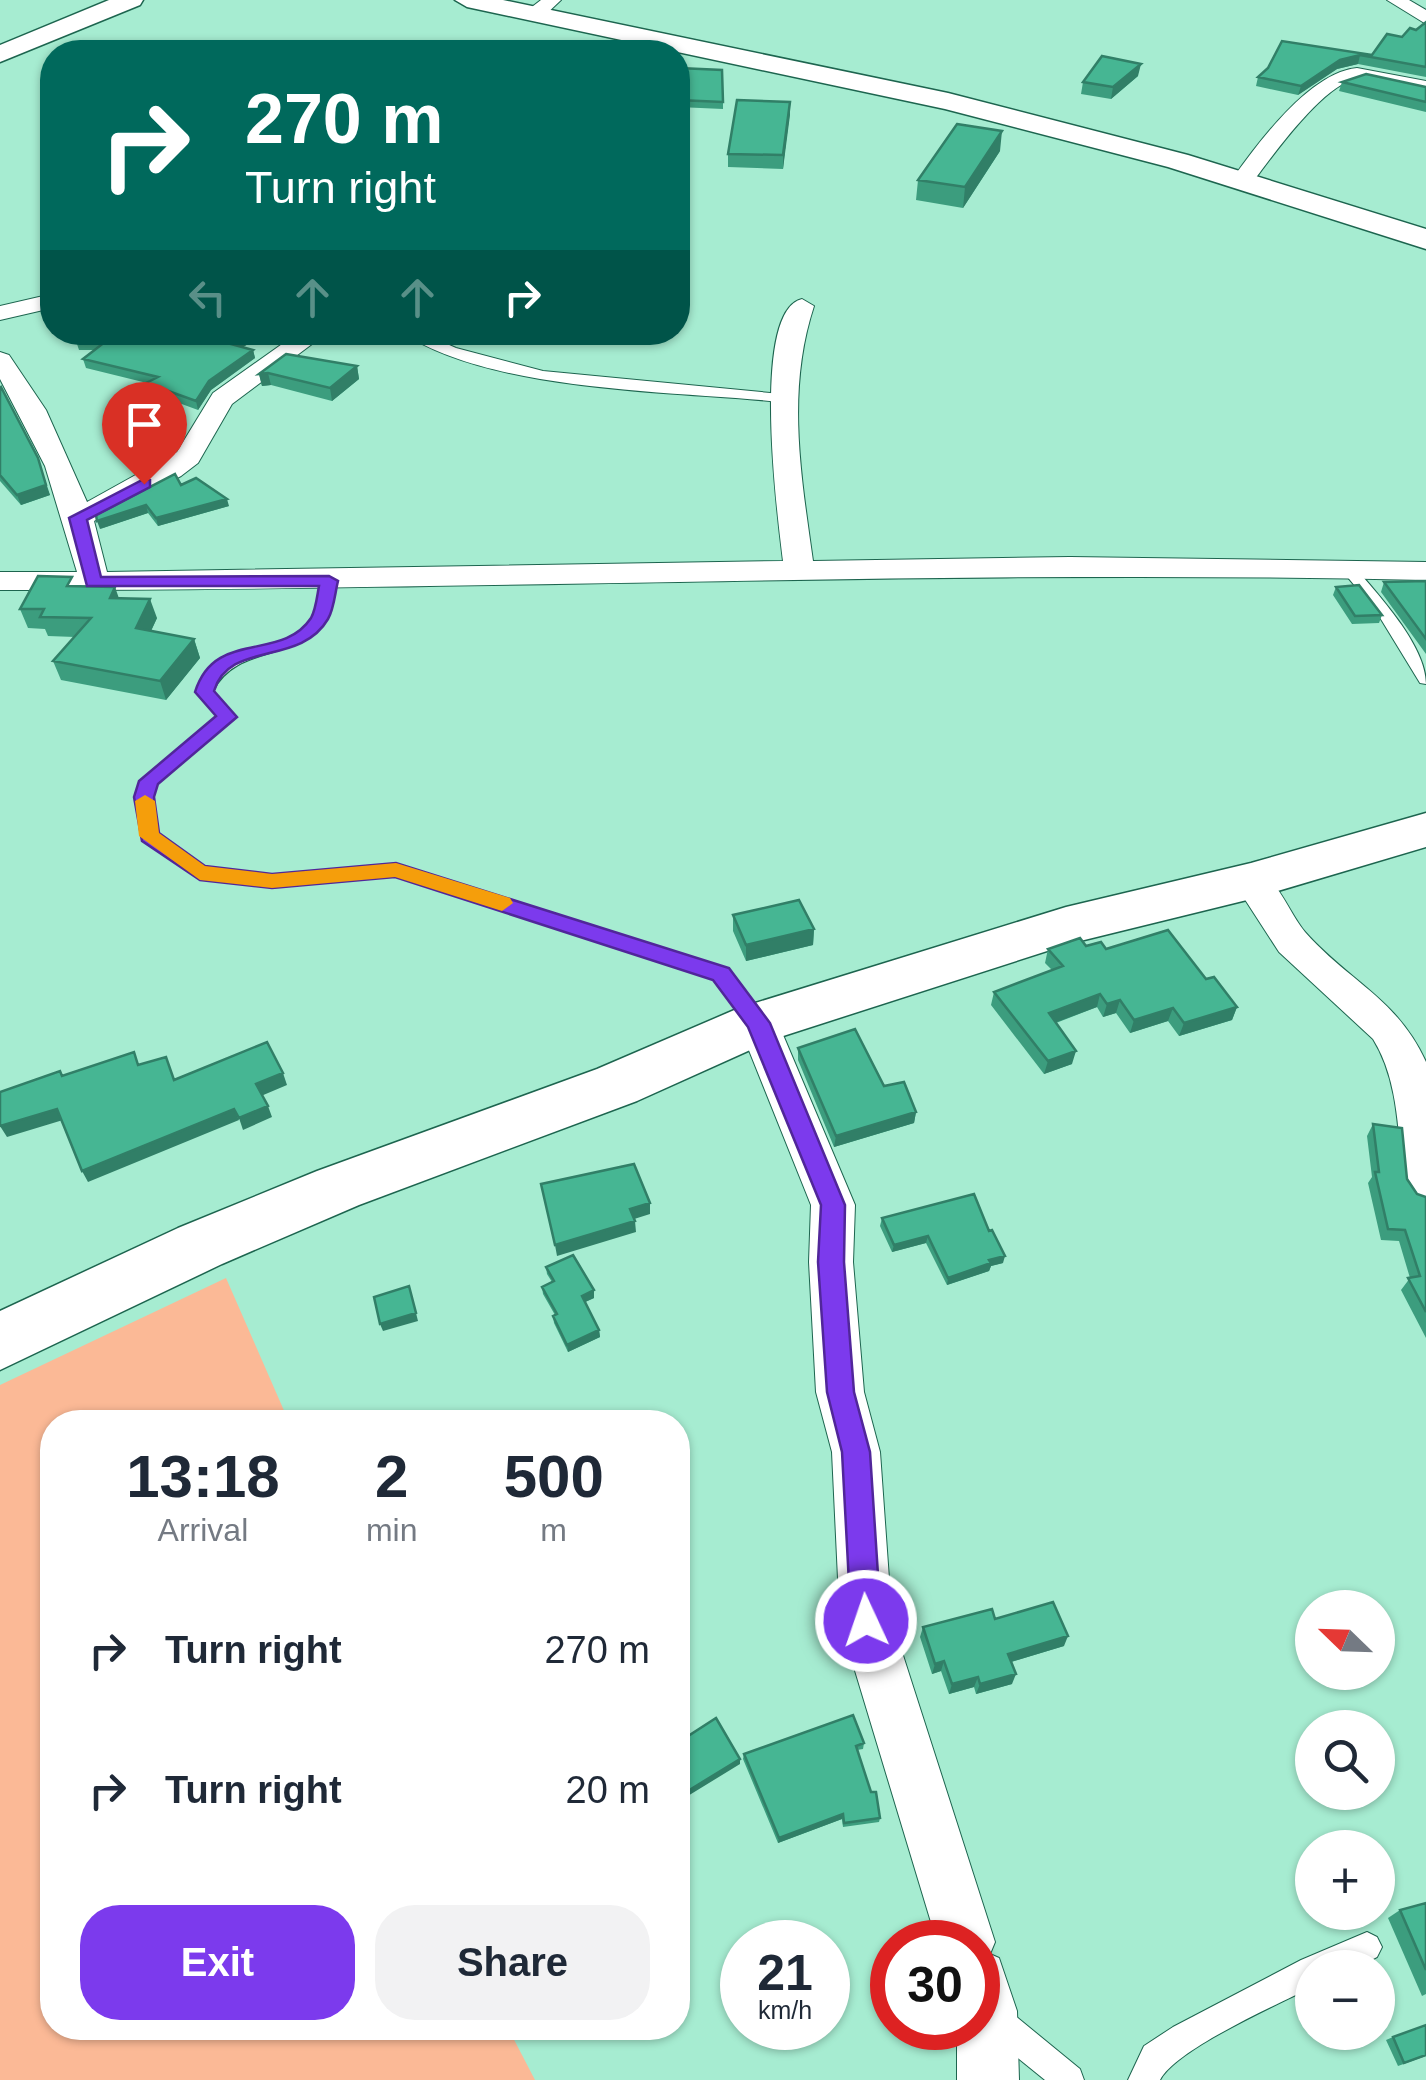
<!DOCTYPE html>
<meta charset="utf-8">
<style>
:root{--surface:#fff;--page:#f2f2f3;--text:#1f2937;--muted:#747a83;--accent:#7c3aed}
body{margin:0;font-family:Helvetica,sans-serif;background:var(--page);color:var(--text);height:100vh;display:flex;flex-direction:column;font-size:38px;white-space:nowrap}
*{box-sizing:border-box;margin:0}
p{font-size:32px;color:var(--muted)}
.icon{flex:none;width:55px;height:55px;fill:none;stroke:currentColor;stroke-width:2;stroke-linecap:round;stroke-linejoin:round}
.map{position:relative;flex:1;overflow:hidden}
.drawer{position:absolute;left:40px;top:1410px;width:650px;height:630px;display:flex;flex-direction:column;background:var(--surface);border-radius:40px;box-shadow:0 2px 8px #0004}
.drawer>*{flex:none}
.top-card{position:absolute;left:40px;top:40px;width:650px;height:305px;border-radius:40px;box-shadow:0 2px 8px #0004;background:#00695c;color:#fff;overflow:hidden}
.needle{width:65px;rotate:293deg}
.tools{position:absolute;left:1295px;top:1590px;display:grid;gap:20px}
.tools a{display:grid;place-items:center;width:100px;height:100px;border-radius:50%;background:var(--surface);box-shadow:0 2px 8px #0004;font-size:50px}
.speed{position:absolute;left:720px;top:1920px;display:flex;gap:20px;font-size:50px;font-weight:700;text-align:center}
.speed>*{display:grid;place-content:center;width:130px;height:130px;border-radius:50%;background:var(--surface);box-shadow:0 2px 8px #0004;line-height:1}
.speed small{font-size:25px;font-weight:400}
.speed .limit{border:15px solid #d22;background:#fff;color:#111}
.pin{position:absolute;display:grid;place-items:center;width:85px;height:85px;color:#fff;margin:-102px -42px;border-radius:50% 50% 50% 0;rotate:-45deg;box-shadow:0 0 10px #0007}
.pin .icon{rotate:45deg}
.me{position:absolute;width:110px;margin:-55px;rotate:357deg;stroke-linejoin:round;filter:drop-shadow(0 0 8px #0008)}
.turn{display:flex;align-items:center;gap:35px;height:210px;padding:0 40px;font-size:45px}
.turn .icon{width:130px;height:130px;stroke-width:2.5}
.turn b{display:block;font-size:70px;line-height:85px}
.lanes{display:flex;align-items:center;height:95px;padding:0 40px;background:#0003;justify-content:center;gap:50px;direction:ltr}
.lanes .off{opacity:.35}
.eta{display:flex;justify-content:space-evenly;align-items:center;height:170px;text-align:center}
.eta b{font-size:60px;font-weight:600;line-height:70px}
.action{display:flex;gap:20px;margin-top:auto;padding:20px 40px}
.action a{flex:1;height:115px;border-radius:40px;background:var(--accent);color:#fff;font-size:40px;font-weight:600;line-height:115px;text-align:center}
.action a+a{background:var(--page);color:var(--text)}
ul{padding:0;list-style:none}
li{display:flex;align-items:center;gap:30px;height:140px;padding:0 40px}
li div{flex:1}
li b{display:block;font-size:38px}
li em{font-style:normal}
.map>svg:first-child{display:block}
</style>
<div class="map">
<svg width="1426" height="2080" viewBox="0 0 1426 2080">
<rect width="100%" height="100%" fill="#a6ecd1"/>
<path fill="#fbb996" d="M226 1278 289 1422H52V2028H508L535 2080H0V1385Z"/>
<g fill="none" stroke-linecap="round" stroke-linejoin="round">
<g stroke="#1d654f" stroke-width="2">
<path id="lane" d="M402 332H420L456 348 543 371 781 394 788 398 781 402C676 391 489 392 402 332Z
M1348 563 1353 565C1378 595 1426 645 1426 684L1420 683 1376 611 1340 568Z
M329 576 337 581C334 594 333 609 326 620 298 662 236 644 213 691L235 717 157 784 153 797 158 834 204 867 272 875 402 866 728 969 765 1018 768 1023 765 1028H751L714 979 395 876 272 887 200 879 143 841 135 797 140 781 217 716 197 692C228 629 280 661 311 619 318 608 319 593 321 581Z
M1367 1932 1377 1937 1382 1947 1377 1957 1356 1968H1312V1987C1277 2005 1176 2049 1160 2080H1128L1144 2046 1173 2027 1301 1960Z
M997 2006 1008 2010 1080 2069 1084 2080H1045L986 2032 982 2021 986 2010Z"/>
</g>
<g stroke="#1d654f" stroke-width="2">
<path id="street" d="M541 0H561L542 18H528V10Z
M1387 0H1409L1426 10V24Z
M1357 68 1426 81V93C1403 90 1379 79 1355 80 1324 83 1269 160 1250 186H1234L1231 181C1257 144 1310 72 1357 68Z
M52 294V308L0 320V306Z
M802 299 814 306C786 391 801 475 813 561L1070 557 1426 562V580C951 569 475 591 0 590V572H77L45 466 0 379V352L9 355 46 410 87 502 177 452 213 393 299 332 316 333 320 338 232 404 198 463 181 476 94 521 107 572 783 561C778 520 750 311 802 299Z
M1251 868C1278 876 1288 912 1305 932 1348 981 1397 998 1426 1062V1207L1411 1202 1404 1189C1398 1139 1400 1082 1373 1039L1279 952 1233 881 1238 872Z
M758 1008 772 1012 778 1023 855 1205 853 1262 864 1392 880 1452 892 1621 995 1942 990 1954 999 1958 1017 2011 1019 2080H957V2028H978V1942H937L840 1621 832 1452 816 1392 809 1262 811 1205 738 1023 744 1012Z"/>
</g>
<g stroke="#1d654f" stroke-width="3">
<path id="secondary" d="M109 0H143L140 5 0 62V45Z
M455 0H503L948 93 1188 155 1426 229V249L1168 167 945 109 467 7Z
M1426 813V847L1251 899 1072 943 777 1038 637 1101 359 1205 222 1264 0 1370V1311L178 1228 317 1171 597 1069 739 1008 1066 907 1251 863Z"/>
</g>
<use href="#lane" fill="#fff" fill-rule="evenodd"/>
<use href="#street" fill="#fff" fill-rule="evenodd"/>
<use href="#secondary" fill="#fff" fill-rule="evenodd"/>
</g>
<path fill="#3c9d7e" d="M1426 22V77L1358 64 1337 69 1298 95 1256 86 1258 77 1268 68 1282 41 1372 55 1416 30Z
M678 69 723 102V109L678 107Z
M1138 76 1111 99 1081 94 1083 82Z
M1342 82 1426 87V112L1339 91Z
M790 102 783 169 728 167V154Z
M1000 151 963 208 916 200 918 180Z
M83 332H268L243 347 253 350 255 358 211 390 198 410 149 392 147 383 86 368 83 359 95 350H79L76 341Z
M357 366 359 379 332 401 271 385 262 386 259 374Z
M0 388 50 495 21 505 0 481Z
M181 485 229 506 158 526 148 513 100 529Z
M1426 581V654L1381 592 1384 582Z
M75 586 119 598 157 618 151 631 194 639 200 658 166 700 61 680 53 661 75 637 48 636 45 629 28 628 20 609Z
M1336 587 1382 615 1379 623 1352 624 1333 595Z
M733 915 814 929 813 945 746 961 733 931Z
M1086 946 1106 949 1206 979 1237 1007 1232 1020 1179 1036 1168 1021 1130 1033 1116 1013 1103 1017 1097 1007 1056 1023 1072 1064 1044 1074 991 1005 994 992 1052 970 1045 963 1048 949Z
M798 1048 884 1086 916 1112 914 1123 834 1147 798 1060Z
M1373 1124 1417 1194 1426 1197V1338L1401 1290 1410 1278 1399 1241 1381 1240 1368 1183 1372 1177 1367 1136Z
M882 1218 1003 1263 991 1266 989 1271 947 1285 926 1243 892 1252 880 1226Z
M546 1267 594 1290V1298L585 1302 599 1330 600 1337 568 1352 554 1323 553 1316 555 1315 543 1294 542 1287 552 1282 547 1274Z
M995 1619 1064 1646 1011 1662 1012 1684 976 1694 974 1687 949 1694 941 1671 932 1674 920 1637 923 1627Z
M864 1743 863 1749 857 1750 880 1818 879 1822 843 1827 842 1819 778 1843 743 1759 744 1754Z
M1426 1903V1994L1422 1996 1388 1918 1400 1910Z
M1393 2037 1426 2056 1398 2066 1386 2040Z"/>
<path fill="#317f67" d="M1360 55 1358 64 1337 69 1298 95 1301 86 1340 60Z
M1141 64 1138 76 1111 99 1113 87Z
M790 102V115L783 169V155Z
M1002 131 1000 151 963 208 965 187Z
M251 332H268L233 353 231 344Z
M253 350 255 358 211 390 198 410 196 401 209 381Z
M357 366 359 379 332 401 330 388Z
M268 373 271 385 262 386 259 374Z
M38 458 50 495 21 505 17 495Z
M227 499 229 506 158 526 156 518Z
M146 505 148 513 100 529 97 521Z
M115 587 122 607 110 598Z
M150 599 157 618 143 648 136 628Z
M194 639 200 658 166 700 160 681Z
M814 929 813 945 746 961V945Z
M1100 994 1097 1007 1046 1026 1049 1013Z
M1120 1000 1116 1013 1103 1017 1107 1004Z
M1237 1007 1232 1020 1179 1036 1184 1023Z
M1173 1008 1168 1021 1130 1033 1134 1020Z
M1076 1051 1072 1064 1044 1074 1048 1061Z
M283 1073 287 1085 261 1096 256 1084Z
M268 1106 272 1117 243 1130 239 1118Z
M57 1109 63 1120 7 1137 0 1126Z
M234 1109 239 1120 88 1182 82 1171Z
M916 1112 914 1123 834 1147 836 1136Z
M650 1203V1214L631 1220 630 1209Z
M635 1221 636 1232 557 1256 555 1245Z
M928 1236 926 1243 892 1252 894 1245Z
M1005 1256 1003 1263 991 1266 989 1271 947 1285 948 1278 989 1260Z
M594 1290V1298L583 1303 582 1296Z
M416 1313 418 1321 383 1331 380 1324Z
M599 1330 600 1337 568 1352 567 1345Z
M1068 1636 1064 1646 1004 1664 1008 1654Z
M944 1661 941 1671 932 1674 935 1664Z
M1016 1674 1012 1684 976 1694 980 1684Z
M978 1677 974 1687 949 1694 952 1684Z
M740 1759V1764L678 1802V1797Z
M843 1814 842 1819 778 1843 779 1838Z"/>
<path fill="#46b693" stroke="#317f67" stroke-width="2.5" d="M1426 22V67L1360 55 1340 60 1301 86 1258 77 1268 68 1282 41 1372 55 1387 34 1402 37 1410 28 1416 30Z
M1102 56 1141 64 1113 87 1083 82Z
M679 68 722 70 723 102 678 100V69Z
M1366 74 1426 87V102L1342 82Z
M737 100 790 102 783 155 728 154Z
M957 124 1002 131 965 187 918 180Z
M83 332H251L231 344 253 350 209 381 196 401 146 383 158 377 83 359 105 342 76 341Z
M286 354 357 366 330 388 268 373 259 374Z
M1 387 38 458 46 485 17 495 0 475V388Z
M175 474 181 485 196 478 227 499 156 518 146 505 97 521 96 515Z
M38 576 72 577 67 586 115 587 110 598 150 599 136 628 194 639 160 681 53 661 91 618 40 617 44 609H20Z
M1426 581V639L1384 582Z
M1359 585 1382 615 1355 616 1336 587Z
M799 900 814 929 746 945 733 915Z
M1168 930 1206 979 1214 977 1237 1007 1184 1023 1173 1008 1134 1020 1120 1000 1107 1004 1100 994 1049 1013 1076 1051 1048 1061 994 992 1063 966 1048 949 1080 938 1086 946 1101 942 1106 949Z
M855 1029 884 1086 904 1082 916 1112 836 1136 798 1048Z
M267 1042 283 1073 256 1084 268 1106 239 1118 234 1109 82 1171 57 1109 0 1126V1092L60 1071 62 1076 134 1052 138 1065 166 1057 174 1080Z
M1373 1124 1402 1128 1407 1179 1417 1194 1426 1197V1312L1408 1278 1420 1276 1405 1230 1388 1229 1375 1172H1379Z
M634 1164 650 1203 630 1209 635 1221 555 1245 541 1184Z
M974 1194 989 1231 992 1230 1005 1256 989 1260 991 1263 948 1278 928 1236 894 1245 882 1218Z
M573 1255 594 1290 582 1296 599 1330 567 1345 553 1316 557 1314 542 1287 554 1281 546 1267Z
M409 1286 416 1313 380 1324 374 1297Z
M1053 1602 1068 1636 1008 1654 1016 1674 980 1684 978 1677 952 1684 944 1661 935 1664 923 1627 992 1609 995 1619Z
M853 1715 864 1743 856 1746 871 1792H876L880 1818 844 1823 843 1814 779 1838 744 1754Z
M716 1718 740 1759 678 1797V1757L685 1752 679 1742Z
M1426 1903V1970L1400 1910Z
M1426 2025V2055L1404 2063 1393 2037Z"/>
<path fill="#7c3aed" stroke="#51269a" stroke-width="2.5" d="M144 479 150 480V487L87 520 101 577 329 576 338 581C335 593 334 609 328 619 300 667 229 640 214 691L237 717 158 784 154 797 159 833 205 866 272 874 396 863 729 968 770 1023 845 1205 844 1262 854 1392 870 1452 881 1621 876 1631 866 1636 855 1631 851 1621 842 1452 827 1392 818 1262 821 1205 748 1027 713 980 395 877 272 888 200 880 142 841 134 797 139 781 216 716 195 692C215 628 281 663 311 618 316 609 317 596 319 586H87L69 518Z"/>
<path fill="#f59e0b" d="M145 795 155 801 159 833 205 866 272 874 396 863 510 898 513 903 502 911 395 877 272 888 200 880 139 836 135 801Z"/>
</svg>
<div class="tools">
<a><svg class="needle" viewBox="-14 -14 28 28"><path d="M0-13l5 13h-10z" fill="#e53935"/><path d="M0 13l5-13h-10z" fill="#747a83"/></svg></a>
<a><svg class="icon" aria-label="search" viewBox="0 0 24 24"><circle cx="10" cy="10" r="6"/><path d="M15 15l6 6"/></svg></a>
<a>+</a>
<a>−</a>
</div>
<div class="speed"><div>21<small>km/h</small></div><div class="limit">30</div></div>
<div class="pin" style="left:144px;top:484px;background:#d93025"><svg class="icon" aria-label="arrive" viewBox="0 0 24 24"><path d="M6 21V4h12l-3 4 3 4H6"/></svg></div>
<svg class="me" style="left:866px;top:1621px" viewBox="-20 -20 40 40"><circle r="17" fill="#7c3aed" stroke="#fff" stroke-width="3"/><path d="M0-11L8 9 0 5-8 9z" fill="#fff"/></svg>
<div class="top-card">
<div class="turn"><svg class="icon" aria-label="right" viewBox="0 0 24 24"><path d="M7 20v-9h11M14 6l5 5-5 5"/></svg><div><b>270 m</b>Turn right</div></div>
<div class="lanes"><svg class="icon off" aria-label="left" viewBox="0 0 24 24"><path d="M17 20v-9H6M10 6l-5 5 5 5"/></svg><svg class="icon off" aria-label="ahead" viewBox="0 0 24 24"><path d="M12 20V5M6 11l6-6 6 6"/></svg><svg class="icon off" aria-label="ahead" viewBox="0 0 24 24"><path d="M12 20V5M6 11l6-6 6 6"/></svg><svg class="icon" aria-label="right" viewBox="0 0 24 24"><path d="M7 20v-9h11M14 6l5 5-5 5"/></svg></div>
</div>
<section class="drawer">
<div class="eta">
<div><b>13:18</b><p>Arrival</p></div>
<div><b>2</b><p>min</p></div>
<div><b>500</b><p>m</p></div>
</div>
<ul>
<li><svg class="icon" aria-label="right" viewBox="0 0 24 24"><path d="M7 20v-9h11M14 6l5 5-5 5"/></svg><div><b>Turn right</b></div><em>270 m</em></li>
<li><svg class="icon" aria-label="right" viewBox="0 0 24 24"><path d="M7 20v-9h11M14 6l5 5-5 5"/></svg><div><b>Turn right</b></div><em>20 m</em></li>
</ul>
<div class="action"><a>Exit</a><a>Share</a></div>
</section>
</div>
